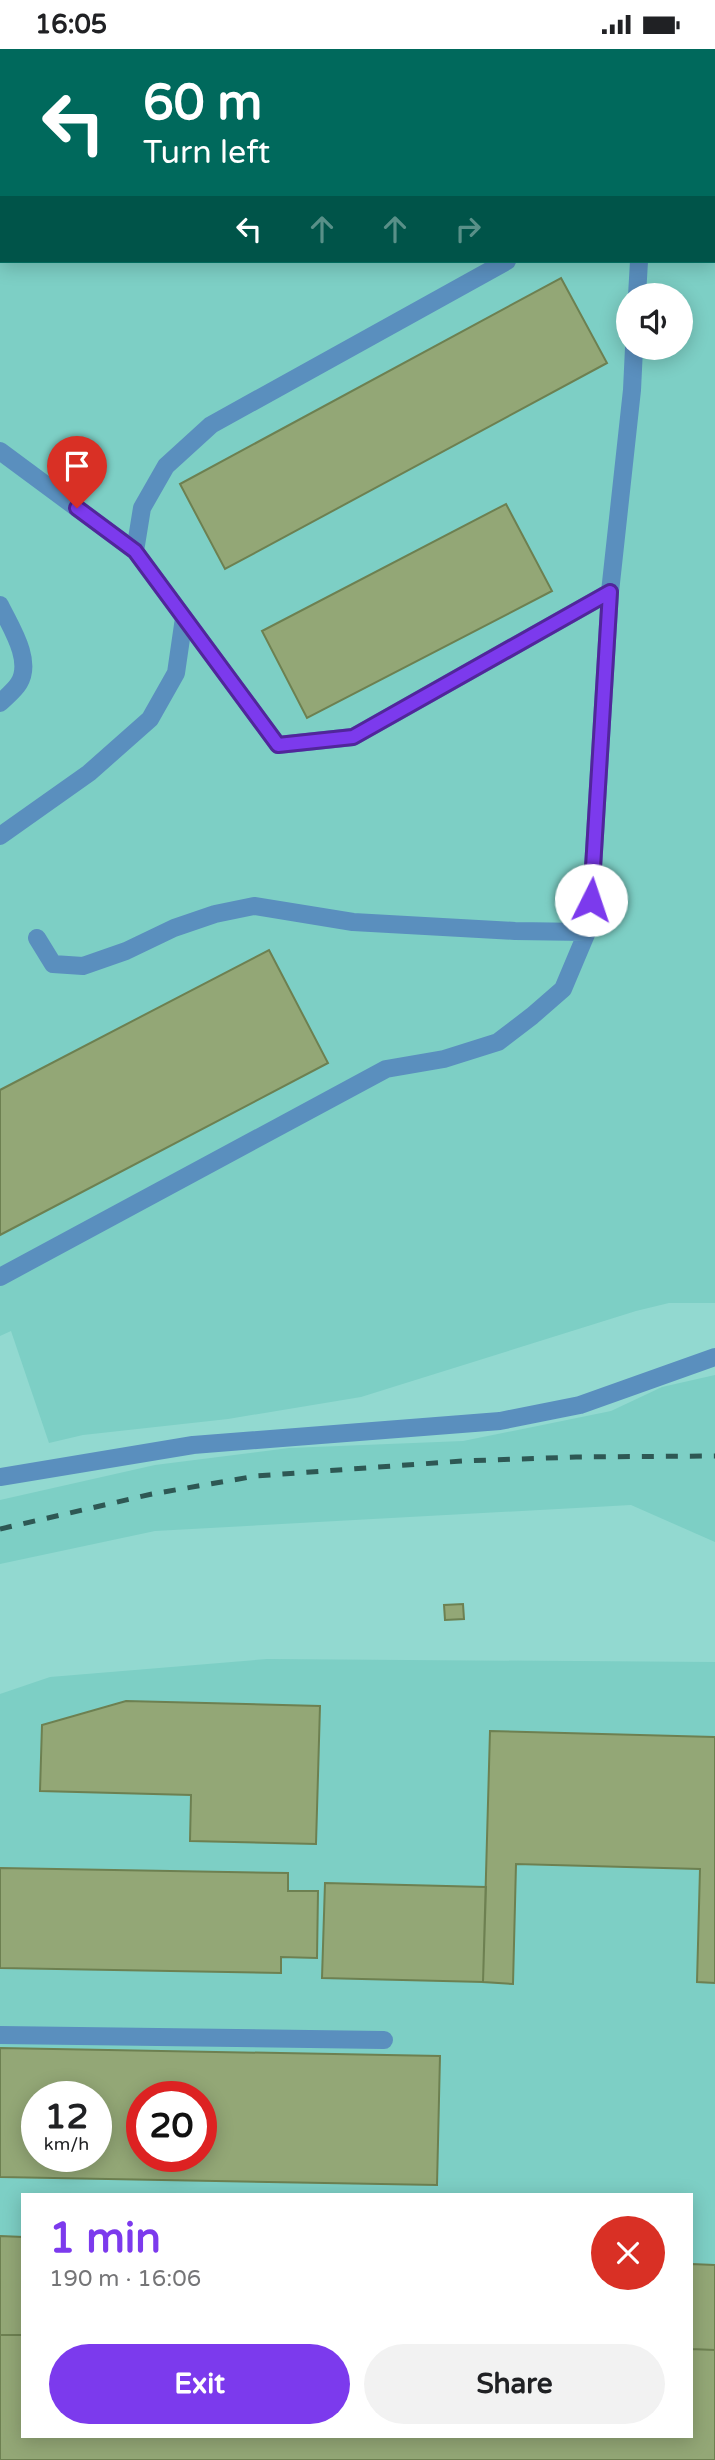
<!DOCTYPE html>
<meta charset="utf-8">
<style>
:root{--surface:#fff;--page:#f2f2f2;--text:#202124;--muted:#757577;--accent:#7c3aed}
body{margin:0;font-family:"Varela Round",sans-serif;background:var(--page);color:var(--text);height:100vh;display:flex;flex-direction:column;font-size:26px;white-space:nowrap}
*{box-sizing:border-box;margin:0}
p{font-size:23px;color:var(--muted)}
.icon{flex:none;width:38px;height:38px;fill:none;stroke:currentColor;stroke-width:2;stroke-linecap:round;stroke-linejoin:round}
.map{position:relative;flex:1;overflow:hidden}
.side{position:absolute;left:21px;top:2144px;width:672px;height:245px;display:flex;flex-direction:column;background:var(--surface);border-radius:0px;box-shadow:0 4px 18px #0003}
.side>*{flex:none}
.banner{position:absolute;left:0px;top:0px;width:716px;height:214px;box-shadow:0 4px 18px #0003;background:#00695c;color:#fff;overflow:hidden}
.fabs{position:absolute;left:616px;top:234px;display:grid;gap:14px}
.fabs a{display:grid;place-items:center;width:77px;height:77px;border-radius:50%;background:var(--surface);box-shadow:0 4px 18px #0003;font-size:35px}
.speed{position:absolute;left:21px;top:2032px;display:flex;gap:14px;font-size:35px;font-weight:700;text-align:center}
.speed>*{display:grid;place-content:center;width:91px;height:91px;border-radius:50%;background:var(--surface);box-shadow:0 4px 18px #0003;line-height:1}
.speed small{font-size:18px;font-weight:400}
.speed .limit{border:10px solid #d22;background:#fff;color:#111}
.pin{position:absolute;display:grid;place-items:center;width:60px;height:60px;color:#fff;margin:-72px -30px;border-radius:50% 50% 50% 0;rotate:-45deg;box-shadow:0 0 7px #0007}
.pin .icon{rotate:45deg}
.me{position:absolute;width:77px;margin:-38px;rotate:4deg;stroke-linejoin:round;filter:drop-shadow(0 0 5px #0008)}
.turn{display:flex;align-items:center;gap:24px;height:147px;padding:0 28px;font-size:32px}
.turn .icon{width:91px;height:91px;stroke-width:2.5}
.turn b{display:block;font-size:49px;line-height:60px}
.lanes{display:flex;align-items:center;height:66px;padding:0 28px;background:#0003;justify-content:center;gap:35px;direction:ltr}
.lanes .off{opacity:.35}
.round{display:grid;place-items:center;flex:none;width:74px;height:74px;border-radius:37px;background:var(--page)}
.headline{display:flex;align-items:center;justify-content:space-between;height:119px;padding:0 28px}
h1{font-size:42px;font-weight:800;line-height:52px;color:var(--accent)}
.cta{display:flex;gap:14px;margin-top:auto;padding:14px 28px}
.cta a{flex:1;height:80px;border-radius:42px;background:var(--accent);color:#fff;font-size:28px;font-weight:800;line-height:80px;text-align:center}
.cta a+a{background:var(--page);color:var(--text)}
.status{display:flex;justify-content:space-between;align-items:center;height:49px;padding:0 35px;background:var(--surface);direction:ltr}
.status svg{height:19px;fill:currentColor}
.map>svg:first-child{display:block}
</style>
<div class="status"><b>16:05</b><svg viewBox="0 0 49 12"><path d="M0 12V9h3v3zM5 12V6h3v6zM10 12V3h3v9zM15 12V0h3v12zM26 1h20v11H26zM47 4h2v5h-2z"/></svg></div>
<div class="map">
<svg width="715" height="2411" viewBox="0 0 715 2411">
<rect width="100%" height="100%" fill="#92d9d0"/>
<path fill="#7dcfc5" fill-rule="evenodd" d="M0 0 7 2H2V212H714V2H385L715 0V1254H669L636 1262 361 1348 228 1370 83 1386 49 1394 11 1282 0 1287ZM628 247H681V299H628Z
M715 1326V1493L631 1456 155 1482 0 1515V1451L155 1416 289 1399 463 1392 611 1362 662 1338Z
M267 1610 715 1613V2411H0V1645L50 1628ZM37 2048H96V2107H37ZM142 2048H201V2107H142ZM23 2146H691V2387H23Z"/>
<path fill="#93a776" stroke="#6d8051" stroke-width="2" fill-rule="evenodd" d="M561 229 607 314 225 520 180 435Z
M506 455 552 542 307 669 262 582Z
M269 901 328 1014 0 1186V1041Z
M463 1555 464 1570 445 1571 444 1556Z
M126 1652 320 1657 316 1795 190 1792 191 1746 40 1742 42 1676Z
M490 1682 715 1688V1934L697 1933 700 1820 516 1815 513 1935 483 1933Z
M0 1819 288 1824V1842H318L317 1909 281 1908V1924L0 1919Z
M325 1834 486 1838 483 1933 322 1929Z
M0 1999 440 2007 437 2136 0 2128ZM37 2048H96V2107H37ZM142 2048H201V2107H142Z
M0 2187 23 2188V2286H0Z
M691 2215 715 2216V2301L691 2300Z
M0 2286H23V2387H691V2300L715 2301V2411H0Z"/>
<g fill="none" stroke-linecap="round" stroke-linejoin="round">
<path stroke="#5a8fbe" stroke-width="18" d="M54 0 56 2
M369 2 371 0
M0 57 2 60
M714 72 715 71
M507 212 211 376 166 417 142 459 135 502 278 696 353 688 610 543
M637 247 639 212
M0 402 135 502
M0 556C10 577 33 611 19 634 15 641 6 648 0 654
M0 787 89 724 150 670 176 624 184 569
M37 889 53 915 83 917 126 902 174 879 215 865 254 857 353 873 515 882 587 883
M0 1228 386 1020 444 1010 498 993 532 967 563 940 587 883 591 851 610 543 632 341 634 299
M0 1428 193 1396 500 1372 580 1356 715 1308
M0 1986 384 1991"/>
<path stroke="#2e5854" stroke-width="5" stroke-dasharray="12 12" stroke-linecap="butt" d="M0 1480 152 1445 256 1427 462 1412 576 1408 715 1407"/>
</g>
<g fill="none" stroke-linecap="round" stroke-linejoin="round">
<g stroke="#51269a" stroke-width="18">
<path id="route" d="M77 459 135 502 278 696 353 688 610 543 591 851"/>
</g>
<use href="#route" stroke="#7c3aed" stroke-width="12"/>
</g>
</svg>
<div class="fabs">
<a><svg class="icon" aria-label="sound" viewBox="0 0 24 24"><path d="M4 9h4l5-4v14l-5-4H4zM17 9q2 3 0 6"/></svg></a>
</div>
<div class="speed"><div>12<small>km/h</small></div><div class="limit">20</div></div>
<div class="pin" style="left:77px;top:459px;background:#d93025"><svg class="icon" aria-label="arrive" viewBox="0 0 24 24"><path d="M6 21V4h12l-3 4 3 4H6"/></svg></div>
<svg class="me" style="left:591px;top:851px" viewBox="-20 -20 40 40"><circle r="19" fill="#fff"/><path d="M0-13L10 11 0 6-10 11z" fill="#7c3aed"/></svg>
<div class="banner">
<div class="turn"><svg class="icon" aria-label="left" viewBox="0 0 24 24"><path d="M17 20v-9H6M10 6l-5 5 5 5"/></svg><div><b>60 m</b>Turn left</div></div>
<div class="lanes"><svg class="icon" aria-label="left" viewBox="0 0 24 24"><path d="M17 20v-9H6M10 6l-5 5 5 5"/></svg><svg class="icon off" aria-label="ahead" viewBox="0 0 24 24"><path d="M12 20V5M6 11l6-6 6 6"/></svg><svg class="icon off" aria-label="ahead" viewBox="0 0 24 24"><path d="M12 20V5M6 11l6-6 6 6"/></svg><svg class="icon off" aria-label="right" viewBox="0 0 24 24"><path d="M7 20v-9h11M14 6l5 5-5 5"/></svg></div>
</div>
<section class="side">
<div class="headline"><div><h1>1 min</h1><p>190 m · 16:06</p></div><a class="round" style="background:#d93025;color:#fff"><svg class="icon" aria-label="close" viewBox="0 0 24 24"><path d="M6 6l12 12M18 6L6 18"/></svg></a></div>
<div class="cta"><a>Exit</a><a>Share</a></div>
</section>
</div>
